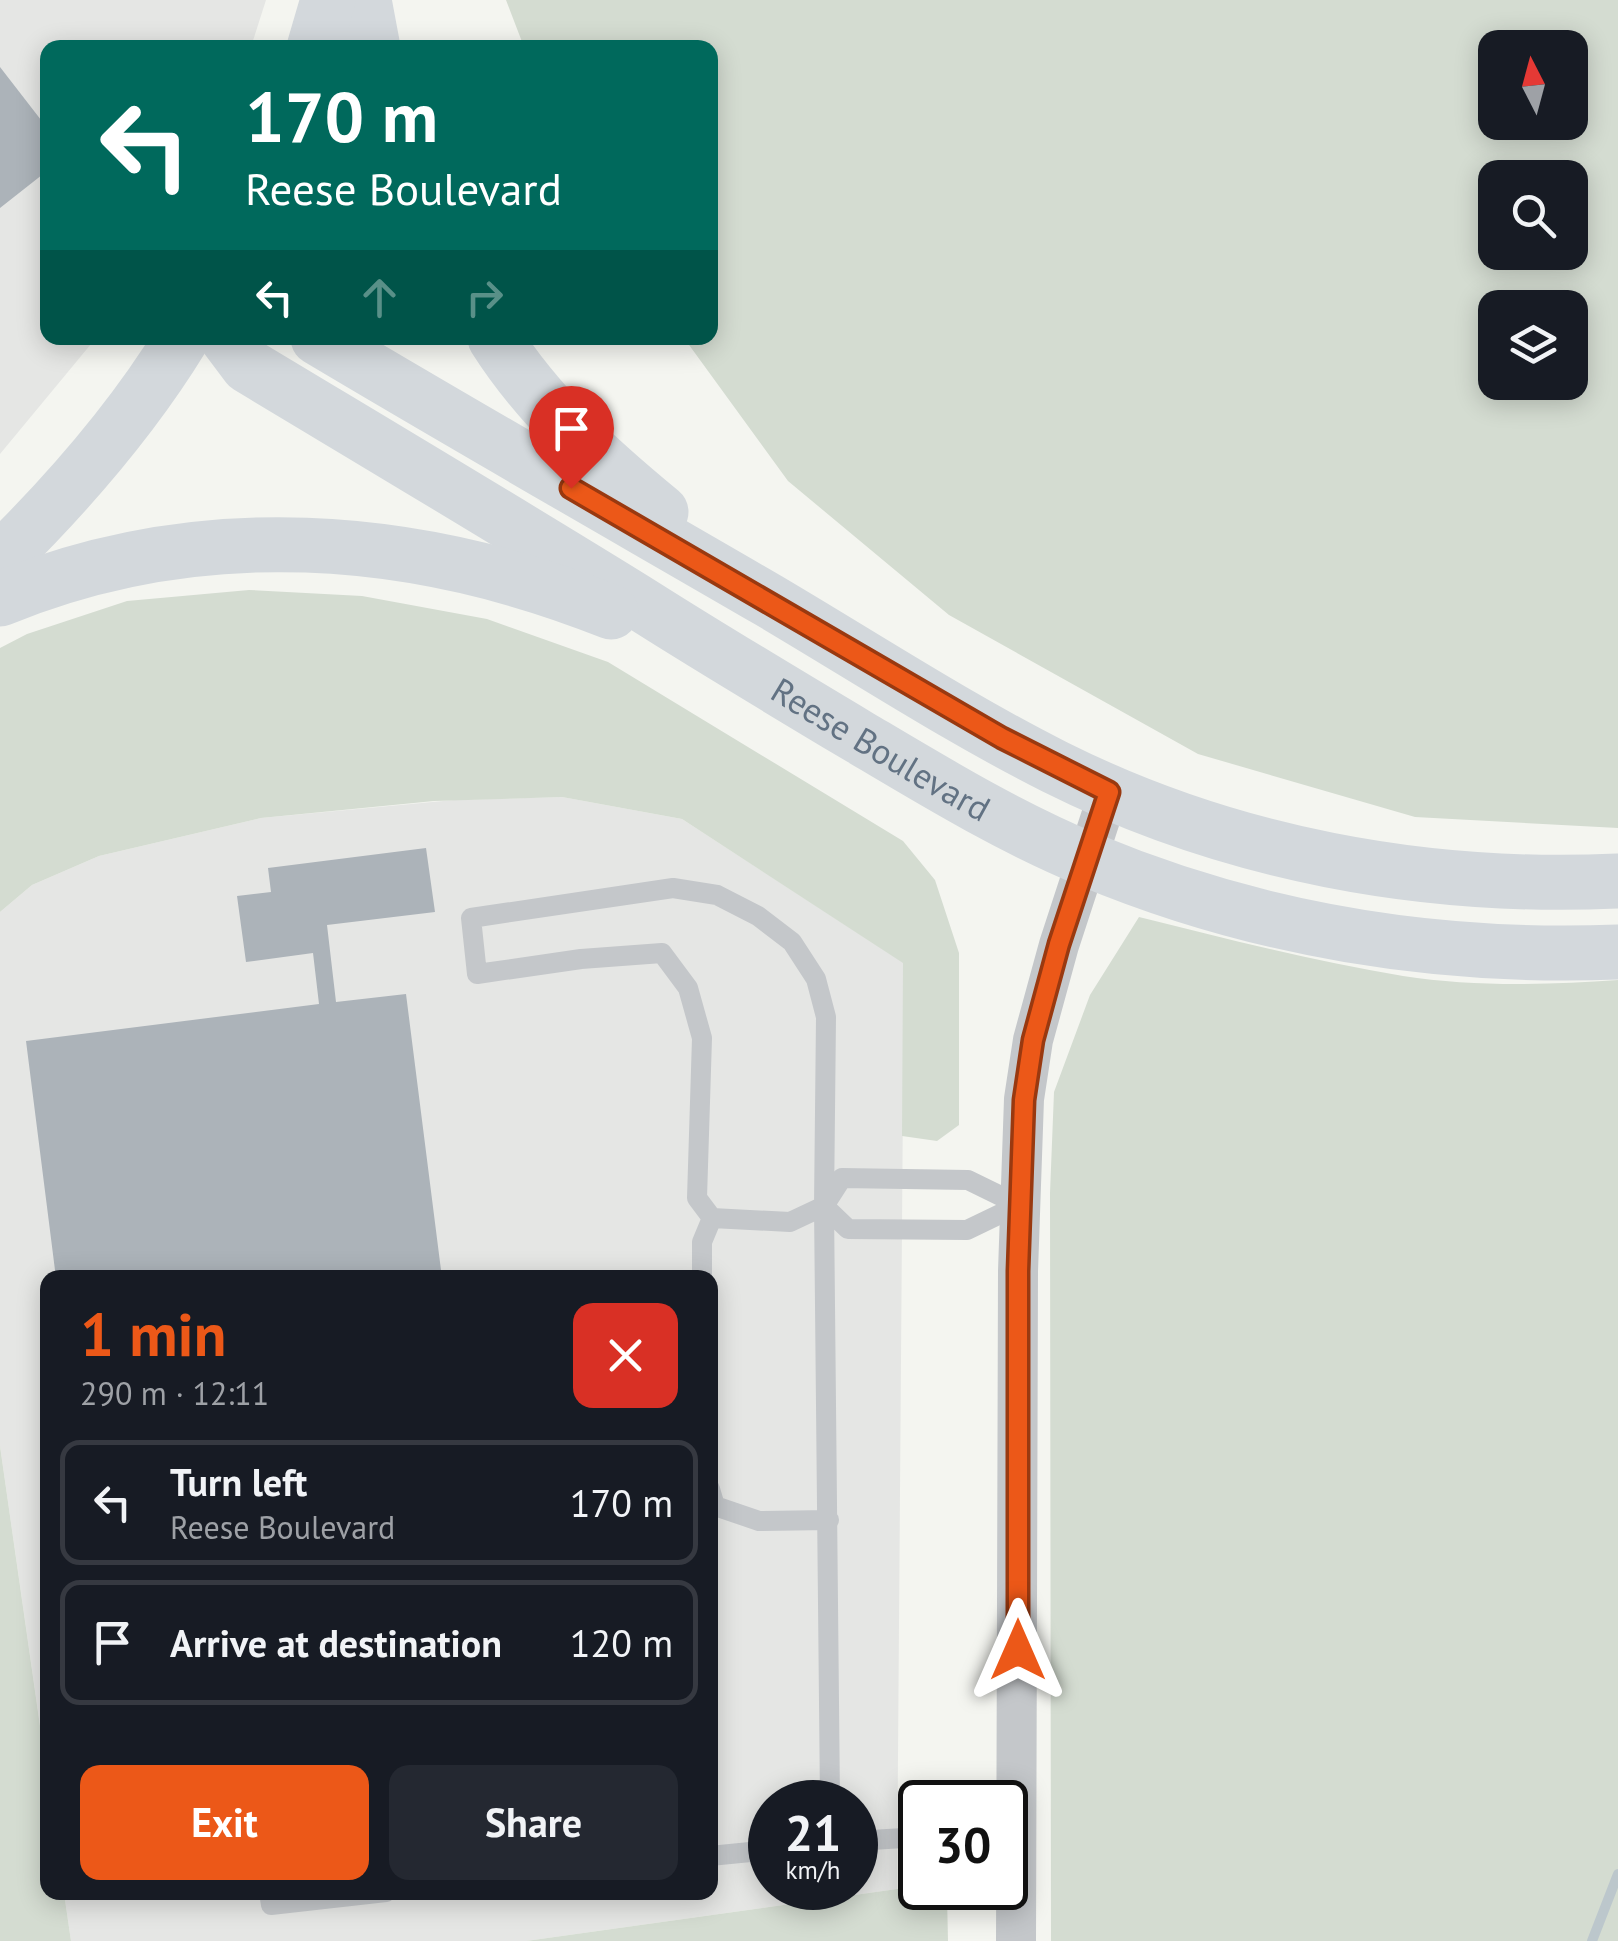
<!DOCTYPE html>
<meta charset="utf-8">
<style>
:root{--surface:#171b24;--page:#242831;--text:#f1f3f6;--muted:#9ea1a6;--line:#363941;--accent:#ec5818}
body{margin:0;font-family:"PT Sans",sans-serif;background:var(--page);color:var(--text);height:100vh;display:flex;flex-direction:column;font-size:38px;white-space:nowrap}
*{box-sizing:border-box;margin:0}
p{font-size:32px;color:var(--muted)}
.icon{flex:none;width:55px;height:55px;fill:none;stroke:currentColor;stroke-width:2;stroke-linecap:round;stroke-linejoin:round}
.map{position:relative;flex:1;overflow:hidden}
.details{position:absolute;left:40px;top:1270px;width:678px;height:630px;display:flex;flex-direction:column;background:var(--surface);border-radius:20px;box-shadow:0 5px 25px #0003}
.details>*{flex:none}
.guide{position:absolute;left:40px;top:40px;width:678px;height:305px;border-radius:20px;box-shadow:0 5px 25px #0003;background:#00695c;color:#fff;overflow:hidden}
.needle{width:65px;rotate:354deg}
.buttons{position:absolute;left:1478px;top:30px;display:grid;gap:20px}
.buttons a{display:grid;place-items:center;width:110px;height:110px;border-radius:20px;background:var(--surface);box-shadow:0 5px 25px #0003;font-size:50px}
.speed{position:absolute;left:748px;top:1780px;display:flex;gap:20px;font-size:50px;font-weight:700;text-align:center}
.speed>*{display:grid;place-content:center;width:130px;height:130px;border-radius:50%;background:var(--surface);box-shadow:0 5px 25px #0003;line-height:1}
.speed small{font-size:25px;font-weight:400}
.speed .limit{border:5px solid #111;border-radius:15px;background:#fff;color:#111}
.pin{position:absolute;display:grid;place-items:center;width:85px;height:85px;color:#fff;margin:-102px -42px;border-radius:50% 50% 50% 0;rotate:-45deg;box-shadow:0 0 10px #0007}
.pin .icon{rotate:45deg}
.me{position:absolute;width:110px;margin:-55px;rotate:0deg;stroke-linejoin:round;filter:drop-shadow(0 0 8px #0008)}
.turn{display:flex;align-items:center;gap:35px;height:210px;padding:0 40px;font-size:45px}
.turn .icon{width:130px;height:130px;stroke-width:2.5}
.turn b{display:block;font-size:70px;line-height:85px}
.lanes{display:flex;align-items:center;height:95px;padding:0 40px;background:#0003;justify-content:center;gap:50px;direction:ltr}
.lanes .off{opacity:.35}
.round{display:grid;place-items:center;flex:none;width:105px;height:105px;border-radius:20px;background:var(--page)}
.summary{display:flex;align-items:center;justify-content:space-between;height:170px;padding:0 40px}
h1{font-size:60px;font-weight:800;line-height:75px;color:var(--accent)}
.action{display:flex;gap:20px;margin-top:auto;padding:20px 40px}
.action a{flex:1;height:115px;border-radius:20px;background:var(--accent);color:#fff;font-size:40px;font-weight:800;line-height:115px;text-align:center}
.action a+a{background:var(--page);color:var(--text)}
ul{padding:0;list-style:none}
li{display:flex;align-items:center;gap:30px;height:125px;margin:0 20px 15px;padding:0 20px;border:5px solid var(--line);border-radius:20px}
li div{flex:1}
li b{display:block;font-size:38px}
li em{font-style:normal}
.map>svg:first-child{display:block}
</style>
<div class="map">
<svg width="1618" height="1941" viewBox="0 0 1618 1941">
<rect width="100%" height="100%" fill="#f4f5f0"/>
<path fill="#e5e6e4" fill-rule="evenodd" d="M0 0H266L251 47 48 48V338H96L0 454Z
M562 797 682 819 904 963 897 1889 526 1941H71L64 1893 710 1892V1278H48L47 1775 0 1446V912L32 885 99 856 261 818 454 800ZM770 1802H855V1888H770Z"/>
<path fill="#d4dcd1" fill-rule="evenodd" d="M506 0H1618V828L1415 817 1198 754 949 615 788 481 684 338H710V48L524 47ZM1495 48H1570V122H1495ZM1495 178H1570V252H1495ZM1495 308H1570V382H1495Z
M249 590 362 596 487 619 608 662 903 841 935 880 959 953V1125L937 1141 902 1136 903 963 682 819 562 797 434 801 261 818 99 856 32 885 0 912V648L27 634 127 601Z
M1139 917C1227 939 1314 961 1403 976 1473 987 1547 985 1618 980V1941H1051L1050 1193 1054 1092 1090 995Z
M0 1446 47 1775 48 1892 64 1893 71 1941H0Z
M897 1889 947 1895 948 1941H526Z"/>
<g fill="none" stroke-linecap="round" stroke-linejoin="round">
<path stroke="#bcc7cc" stroke-width="10" d="M1592 1941 1618 1874"/>
</g>
<path fill="#acb3b9" d="M0 67 48 129 47 171 0 208Z
M426 848 435 912 327 925 336 1002 406 994 442 1278H56L26 1041 319 1004 313 953 246 962 237 896 271 892 268 868Z"/>
<g fill="none" stroke-linecap="round" stroke-linejoin="round">
<path stroke="#c4c7ca" stroke-width="20" d="M842 1178 968 1180 1019 1205 967 1230 848 1229 824 1206Z
M824 1206 790 1222 712 1218 697 1198 702 1038 688 988 662 953 581 959 477 974 471 918 673 888 717 895 758 916 792 942 816 979 826 1017 824 1206 830 1802
M702 1278V1242L712 1218
M710 1489 715 1506 759 1521 829 1520
M855 1841 920 1837
M710 1856 770 1850
M269 1892 271 1905 386 1892"/>
<path stroke="#c4c7ca" stroke-width="40" d="M1016 1941 1018 1271 1024 1099 1033 1040 1059 945 1109 792"/>
<g stroke="#d3d8dc" stroke-width="55">
<path d="M364 0 373 48"/>
<path d="M314 48 328 0"/>
<path id="s1" d="M227 338 248 366C381 446 514 525 646 607 717 652 789 695 861 738 935 782 1009 827 1089 860 1257 930 1437 959 1618 952"/>
<path d="M318 338C467 427 618 513 768 600 863 656 956 717 1055 767 1229 854 1424 890 1618 881"/>
<path d="M495 338C538 406 599 461 661 512"/>
<path d="M0 560C68 493 132 420 182 338"/>
<path d="M0 599C200 517 413 533 611 612"/>
</g>
</g>
<g fill="none" stroke-linecap="round" stroke-linejoin="round">
<g stroke="#993910" stroke-width="25">
<path id="route" d="M571 488 1002 738 1109 792 1059 944 1033 1040 1024 1100 1018 1271V1650"/>
</g>
<use href="#route" stroke="#ec5818" stroke-width="18"/>
</g>
<g text-anchor="middle" dominant-baseline="central" stroke-width="10" stroke-linejoin="round" paint-order="stroke">
<g font-size="35" fill="#627283" stroke="#fff">
<text stroke="none"><textPath href="#s1" startOffset="775">Reese Boulevard</textPath></text>
</g>
</g>
</svg>
<div class="buttons">
<a><svg class="needle" viewBox="-14 -14 28 28"><path d="M0-13l5 13h-10z" fill="#e53935"/><path d="M0 13l5-13h-10z" fill="#9ea1a6"/></svg></a>
<a><svg class="icon" aria-label="search" viewBox="0 0 24 24"><circle cx="10" cy="10" r="6"/><path d="M15 15l6 6"/></svg></a>
<a><svg class="icon" aria-label="layers" viewBox="0 0 24 24"><path d="M12 4l9 5-9 5-9-5zM3 14l9 5 9-5"/></svg></a>
</div>
<div class="speed"><div>21<small>km/h</small></div><div class="limit">30</div></div>
<div class="pin" style="left:571px;top:488px;background:#d93025"><svg class="icon" aria-label="arrive" viewBox="0 0 24 24"><path d="M6 21V4h12l-3 4 3 4H6"/></svg></div>
<svg class="me" style="left:1018px;top:1650px" viewBox="-20 -20 40 40"><path d="M0-17L14 15 0 8-14 15z" fill="#ec5818" stroke="#fff" stroke-width="4"/></svg>
<div class="guide">
<div class="turn"><svg class="icon" aria-label="left" viewBox="0 0 24 24"><path d="M17 20v-9H6M10 6l-5 5 5 5"/></svg><div><b>170 m</b>Reese Boulevard</div></div>
<div class="lanes"><svg class="icon" aria-label="left" viewBox="0 0 24 24"><path d="M17 20v-9H6M10 6l-5 5 5 5"/></svg><svg class="icon off" aria-label="ahead" viewBox="0 0 24 24"><path d="M12 20V5M6 11l6-6 6 6"/></svg><svg class="icon off" aria-label="right" viewBox="0 0 24 24"><path d="M7 20v-9h11M14 6l5 5-5 5"/></svg></div>
</div>
<section class="details">
<div class="summary"><div><h1>1 min</h1><p>290 m · 12:11</p></div><a class="round" style="background:#d93025;color:#fff"><svg class="icon" aria-label="close" viewBox="0 0 24 24"><path d="M6 6l12 12M18 6L6 18"/></svg></a></div>
<ul>
<li><svg class="icon" aria-label="left" viewBox="0 0 24 24"><path d="M17 20v-9H6M10 6l-5 5 5 5"/></svg><div><b>Turn left</b><p>Reese Boulevard</p></div><em>170 m</em></li>
<li><svg class="icon" aria-label="arrive" viewBox="0 0 24 24"><path d="M6 21V4h12l-3 4 3 4H6"/></svg><div><b>Arrive at destination</b></div><em>120 m</em></li>
</ul>
<div class="action"><a>Exit</a><a>Share</a></div>
</section>
</div>
